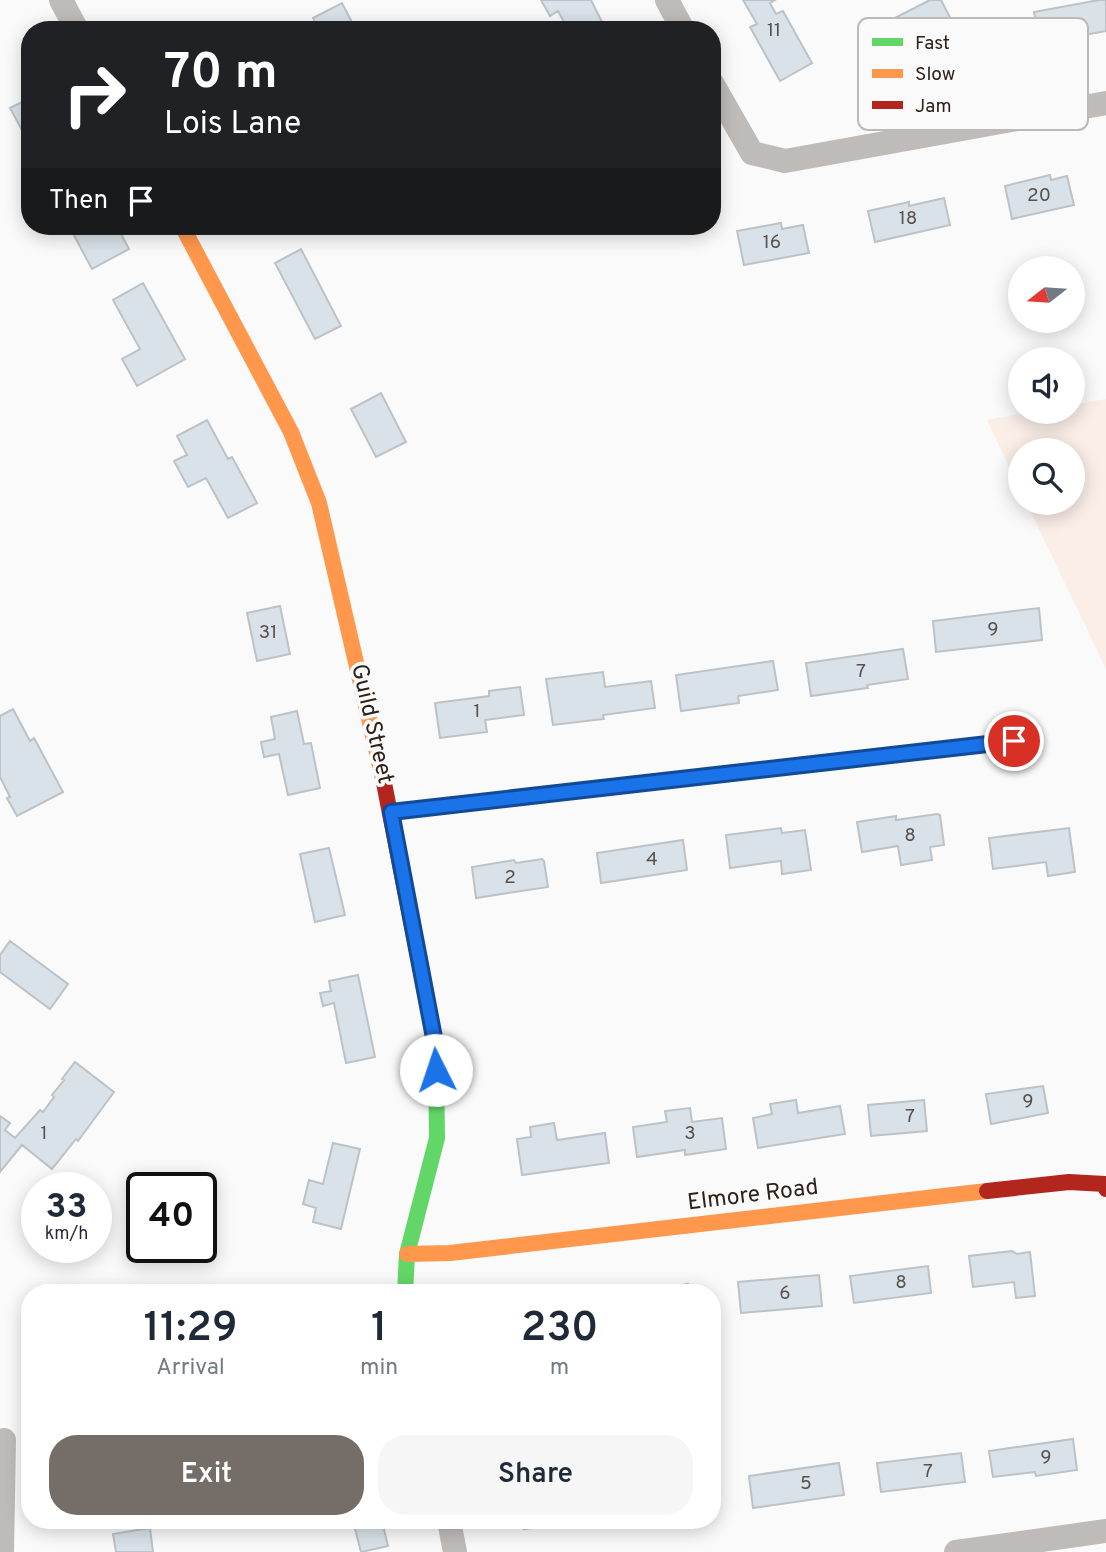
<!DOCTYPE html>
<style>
:root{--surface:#fff;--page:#f6f6f7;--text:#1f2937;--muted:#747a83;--accent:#756d68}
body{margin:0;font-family:Overpass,sans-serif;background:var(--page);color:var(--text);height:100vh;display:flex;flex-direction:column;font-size:26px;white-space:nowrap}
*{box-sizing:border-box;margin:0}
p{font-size:23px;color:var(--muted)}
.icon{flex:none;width:38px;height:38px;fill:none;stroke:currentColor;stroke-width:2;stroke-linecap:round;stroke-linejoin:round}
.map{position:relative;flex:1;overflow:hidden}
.drawer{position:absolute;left:21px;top:1284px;width:700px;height:245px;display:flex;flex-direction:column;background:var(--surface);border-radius:28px;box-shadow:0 4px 18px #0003}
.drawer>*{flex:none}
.banner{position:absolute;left:21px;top:21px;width:700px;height:214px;border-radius:28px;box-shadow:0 4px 18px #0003;background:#202124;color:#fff;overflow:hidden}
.needle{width:46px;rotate:253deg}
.controls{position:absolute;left:1008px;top:256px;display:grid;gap:14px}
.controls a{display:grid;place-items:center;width:77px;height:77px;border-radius:50%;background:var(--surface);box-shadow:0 4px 18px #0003;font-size:35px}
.speed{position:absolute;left:21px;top:1172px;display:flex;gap:14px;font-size:35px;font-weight:700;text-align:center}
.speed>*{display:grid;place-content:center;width:91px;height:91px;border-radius:50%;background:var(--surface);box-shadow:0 4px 18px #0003;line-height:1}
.speed small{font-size:18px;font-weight:400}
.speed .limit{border:4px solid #111;border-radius:10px;background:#fff;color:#111}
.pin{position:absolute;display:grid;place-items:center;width:60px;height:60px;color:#fff;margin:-30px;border:4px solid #fff;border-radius:50%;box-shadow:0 2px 7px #0007}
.me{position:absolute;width:77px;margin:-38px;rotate:356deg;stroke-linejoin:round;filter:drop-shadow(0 0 5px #0008)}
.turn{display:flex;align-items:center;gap:24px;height:147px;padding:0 28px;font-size:32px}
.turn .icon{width:91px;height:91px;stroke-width:2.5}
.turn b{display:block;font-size:49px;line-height:60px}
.then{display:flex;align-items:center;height:66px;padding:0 28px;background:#0003;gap:14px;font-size:26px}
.eta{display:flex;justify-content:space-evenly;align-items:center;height:119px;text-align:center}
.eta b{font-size:42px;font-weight:600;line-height:49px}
.button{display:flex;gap:14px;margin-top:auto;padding:14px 28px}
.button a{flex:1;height:80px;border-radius:28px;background:var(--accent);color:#fff;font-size:28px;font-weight:600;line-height:80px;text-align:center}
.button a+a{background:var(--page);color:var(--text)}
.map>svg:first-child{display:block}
</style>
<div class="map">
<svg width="1106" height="1552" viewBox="0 0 1106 1552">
<rect width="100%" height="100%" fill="#fafafa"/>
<path fill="#faeee7" d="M1106 399V669L1026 502H1073V450H1020V490L987 420 1036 411H1073V405Z"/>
<path fill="#d8e2e8" stroke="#bdc2c6" stroke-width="2" d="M541 0H591L606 30H568L558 11 550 16Z
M743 0H775L770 3 776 14 783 11 812 63 780 81 750 27 757 24Z
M930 0H941L957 31 905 57 887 22Z
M1099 0H1106V31L1040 43 1034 12Z
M342 3 356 30H319L313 18Z
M30 98V143H29L10 108Z
M1050 175 1051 180 1067 176 1074 205 1012 219 1005 186Z
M944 198 950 225 875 242 868 211 909 202V206Z
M781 223 782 229 803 225 809 253 744 265 737 231Z
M69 226H117L129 249 92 269Z
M301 249 341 326 315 339 275 263Z
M143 283 185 359 137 386 122 359 140 349 113 300Z
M381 393 406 442 376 457 351 409Z
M207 420 228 459 232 457 257 503 228 518 206 478 188 487 174 461 187 455 177 436Z
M280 606 290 654 257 661 247 613Z
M1039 608 1042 640 936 652 933 621Z
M903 649 908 679 867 685 868 688 811 696 806 663Z
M773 661 778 690 738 696 739 703 681 711 676 675Z
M603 672 605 687 651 681 655 708 603 715 604 719 553 725 546 679Z
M520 687 524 715 485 720 487 732 440 738 435 703 489 696V691Z
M13 709 30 741 34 738 63 792 17 816 7 798 10 797 0 777V716Z
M297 711 304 744 311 743 320 788 288 795 279 754 264 757 261 742 275 739 271 717Z
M937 814 940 815 944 845 930 847 932 860 901 865 898 846 862 852 857 822 896 816V820Z
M781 828 782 833 805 830 811 870 782 874 781 861 730 868 726 835Z
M1069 828 1075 872 1048 876 1046 862 993 869 989 838Z
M683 840 687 870 601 883 597 853Z
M329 848 345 915 315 922 300 854Z
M542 859 544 861 548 887 476 898 472 867 514 860 516 863Z
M10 941 68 984 50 1009 0 972V955Z
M358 975 375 1057 346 1063 334 1003 323 1006 320 993 331 991 329 981Z
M75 1062 114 1092 78 1141 76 1139 52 1169 22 1145 0 1172V1116L10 1123 5 1130 15 1138 40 1110 43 1112 54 1097 52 1095 64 1080 62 1079Z
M1043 1086 1048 1113 991 1124 986 1094Z
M796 1100 798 1113 840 1106 845 1134 758 1148 753 1118 772 1114 770 1104Z
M924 1100 927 1131 871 1136 868 1105Z
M690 1108 692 1122 722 1118 726 1149 685 1155V1150L637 1157 633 1127 667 1122 665 1111Z
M554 1123 557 1140 605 1133 609 1163 522 1175 517 1139 531 1137 530 1127Z
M333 1143 360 1149 341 1229 313 1222 316 1208 303 1204 309 1180 323 1184Z
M1012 1251 1017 1254 1030 1252 1035 1296 1016 1298 1014 1282 973 1287 969 1256Z
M928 1266 931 1293 854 1303 850 1276Z
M819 1275 822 1306 741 1313 738 1282Z
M688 1284 690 1293H649V1291Z
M1073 1439 1077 1470 1036 1476 1035 1472 993 1477 989 1451Z
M961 1453 965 1482 881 1492 877 1463Z
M839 1463 844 1495 753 1508 749 1476Z
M712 1483H715L718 1509 712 1510Z
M353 1521H382L388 1546 361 1552Z
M523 1521H581L524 1529Z
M150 1528 153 1552H116L113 1534Z"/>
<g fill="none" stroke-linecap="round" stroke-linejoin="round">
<path stroke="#bfbbb8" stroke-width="24" d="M61 0 77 30
M667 0 683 30
M712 83 752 153 785 161 1106 103
M449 1521 455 1552
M2 1552 4 1440
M956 1552 1106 1531"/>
<path stroke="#63d668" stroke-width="16" d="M405 1293 407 1254 437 1138 436 1060"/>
<path stroke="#ff974d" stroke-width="16" d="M182 226 291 432 319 503 384 783
M391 812 769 769
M407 1254 450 1253 987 1191"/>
<path stroke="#b3261e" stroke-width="16" d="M769 769 1014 741
M384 783 436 1048V1060
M987 1191 1069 1182 1105 1184 1106 1189"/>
</g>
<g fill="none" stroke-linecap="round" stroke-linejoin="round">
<g stroke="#114b97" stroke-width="18">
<path id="route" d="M436 1070V1048L391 812 1014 741"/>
</g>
<use href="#route" stroke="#1a73e8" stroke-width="12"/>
</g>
<g text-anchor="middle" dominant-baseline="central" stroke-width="7" stroke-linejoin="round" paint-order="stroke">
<g font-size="19" fill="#58514e">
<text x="774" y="31">11</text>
<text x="1039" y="196">20</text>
<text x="908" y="219">18</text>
<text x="772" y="243">16</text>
<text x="993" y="630">9</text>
<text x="268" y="633">31</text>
<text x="861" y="672">7</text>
<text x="477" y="712">1</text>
<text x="910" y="836">8</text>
<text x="652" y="860">4</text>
<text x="510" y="878">2</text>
<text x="1028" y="1102">9</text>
<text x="910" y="1117">7</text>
<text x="44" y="1134">1</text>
<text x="690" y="1134">3</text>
<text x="901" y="1283">8</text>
<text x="785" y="1294">6</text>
<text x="1046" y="1458">9</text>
<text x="928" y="1472">7</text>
<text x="806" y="1484">5</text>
</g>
<g font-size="23" fill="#2d211a" stroke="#fafafa">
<text transform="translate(371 724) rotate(77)">Guild Street</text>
<text transform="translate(753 1196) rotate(-7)">Elmore Road</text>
</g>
</g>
<rect x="858" y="18" width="230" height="112" rx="10" fill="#fafafa" stroke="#bcb9b7" stroke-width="2"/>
<rect x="872" y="38" width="31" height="8" fill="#63d668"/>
<rect x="872" y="69" width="31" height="9" fill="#ff974d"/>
<rect x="872" y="101" width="31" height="8" fill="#b3261e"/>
<g font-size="19" fill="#2d211a">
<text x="915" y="49">Fast</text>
<text x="915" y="80">Slow</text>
<text x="915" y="112">Jam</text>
</g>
</svg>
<div class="controls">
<a><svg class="needle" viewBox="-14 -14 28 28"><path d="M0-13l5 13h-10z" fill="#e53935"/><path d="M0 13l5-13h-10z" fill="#747a83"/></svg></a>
<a><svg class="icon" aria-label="sound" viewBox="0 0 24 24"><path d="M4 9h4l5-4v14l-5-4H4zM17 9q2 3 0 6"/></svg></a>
<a><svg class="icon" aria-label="search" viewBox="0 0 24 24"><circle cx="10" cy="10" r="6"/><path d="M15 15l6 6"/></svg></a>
</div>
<div class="speed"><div>33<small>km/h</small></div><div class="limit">40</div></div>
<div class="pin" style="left:1014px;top:741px;background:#d93025"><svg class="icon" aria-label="arrive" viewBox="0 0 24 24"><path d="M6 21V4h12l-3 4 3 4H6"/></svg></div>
<svg class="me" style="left:436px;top:1070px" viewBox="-20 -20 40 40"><circle r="19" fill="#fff"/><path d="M0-13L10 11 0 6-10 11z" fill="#1a73e8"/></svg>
<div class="banner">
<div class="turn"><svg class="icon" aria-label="right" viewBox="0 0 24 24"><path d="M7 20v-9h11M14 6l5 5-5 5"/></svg><div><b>70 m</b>Lois Lane</div></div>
<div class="then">Then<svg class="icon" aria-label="arrive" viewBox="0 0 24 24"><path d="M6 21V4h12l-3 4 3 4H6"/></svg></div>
</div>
<section class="drawer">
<div class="eta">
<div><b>11:29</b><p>Arrival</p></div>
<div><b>1</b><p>min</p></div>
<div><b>230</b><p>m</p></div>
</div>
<div class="button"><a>Exit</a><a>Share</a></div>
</section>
</div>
